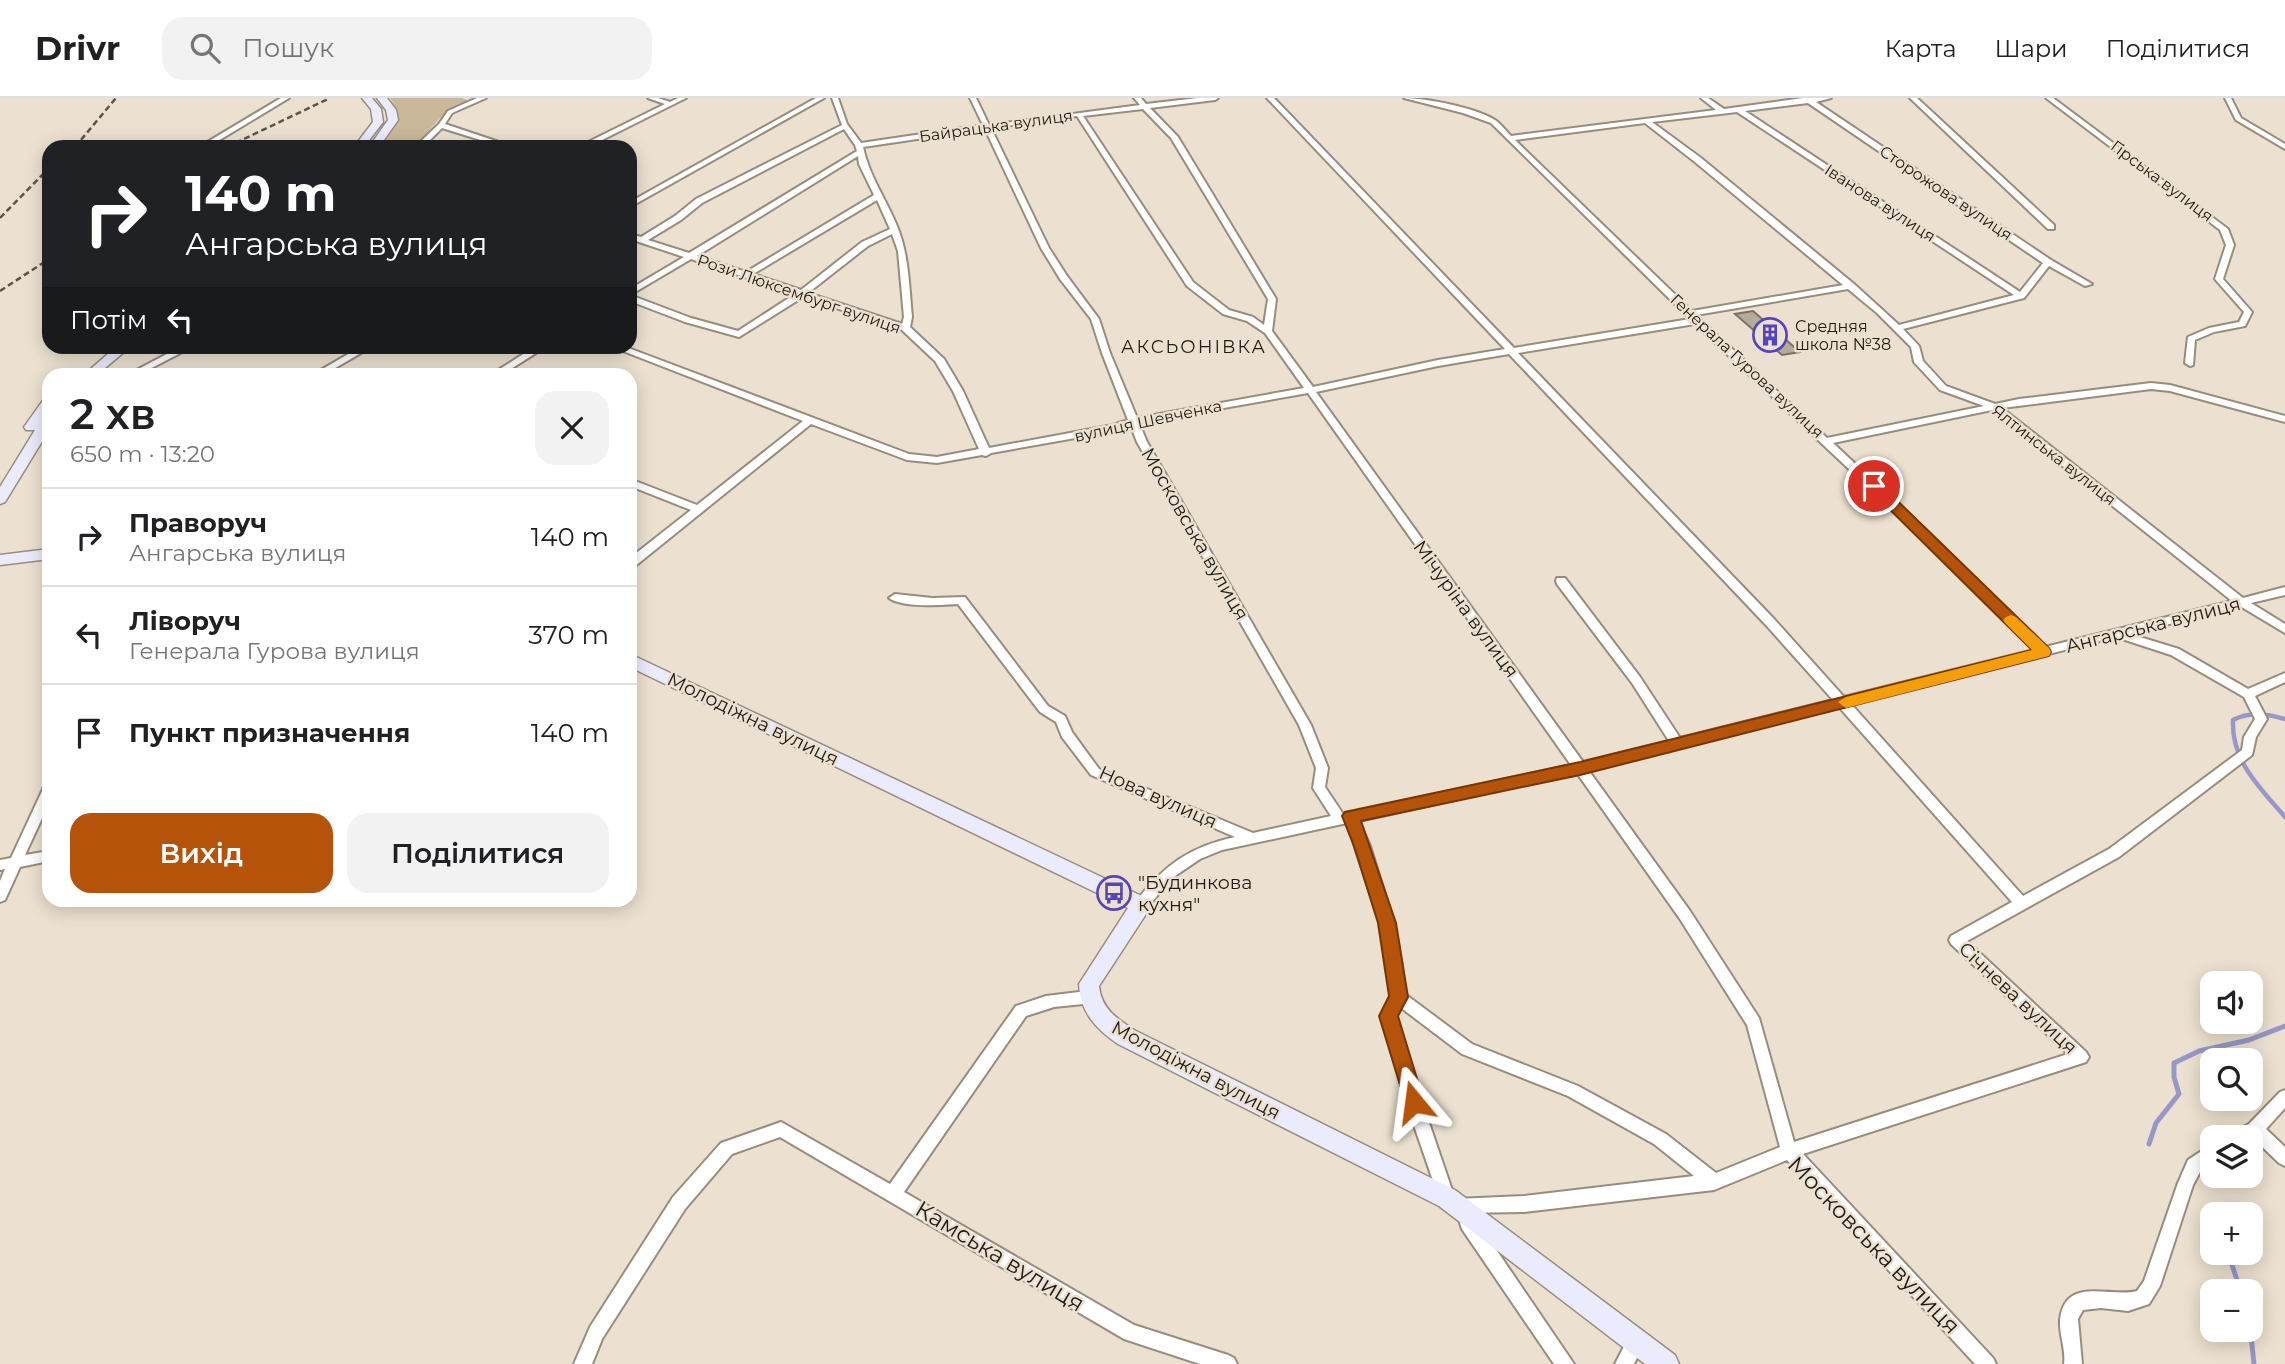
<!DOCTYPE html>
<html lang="uk">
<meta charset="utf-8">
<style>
:root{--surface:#fff;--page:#f2f2f2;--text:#202124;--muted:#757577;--line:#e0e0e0;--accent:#b45309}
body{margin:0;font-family:Montserrat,sans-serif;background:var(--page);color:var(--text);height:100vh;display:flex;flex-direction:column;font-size:26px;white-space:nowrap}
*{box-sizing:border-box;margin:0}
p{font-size:23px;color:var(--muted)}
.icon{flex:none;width:38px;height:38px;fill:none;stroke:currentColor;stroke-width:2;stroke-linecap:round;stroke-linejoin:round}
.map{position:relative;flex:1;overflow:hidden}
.panel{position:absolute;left:42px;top:270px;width:595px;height:539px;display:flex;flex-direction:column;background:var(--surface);border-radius:21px;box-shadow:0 4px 18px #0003}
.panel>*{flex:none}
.banner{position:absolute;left:42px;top:42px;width:595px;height:214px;border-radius:21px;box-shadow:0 4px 18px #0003;background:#202124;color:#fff;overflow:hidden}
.tools{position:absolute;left:2200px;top:873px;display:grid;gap:14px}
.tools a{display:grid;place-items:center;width:63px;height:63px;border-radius:14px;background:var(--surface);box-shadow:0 4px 18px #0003;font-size:35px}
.pin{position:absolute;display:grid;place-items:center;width:60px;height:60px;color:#fff;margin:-30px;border:4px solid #fff;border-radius:50%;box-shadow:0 2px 7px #0007}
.me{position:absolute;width:77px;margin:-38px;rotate:344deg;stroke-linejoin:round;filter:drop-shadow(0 0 5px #0008)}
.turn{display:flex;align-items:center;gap:24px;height:147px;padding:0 28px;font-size:32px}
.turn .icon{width:91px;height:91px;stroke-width:2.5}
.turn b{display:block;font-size:49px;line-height:60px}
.then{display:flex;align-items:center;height:66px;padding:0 28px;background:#0003;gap:14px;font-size:26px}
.round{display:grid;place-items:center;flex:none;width:74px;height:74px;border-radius:21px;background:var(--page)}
.summary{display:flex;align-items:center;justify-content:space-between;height:119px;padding:0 28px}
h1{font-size:42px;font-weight:600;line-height:52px}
.cta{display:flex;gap:14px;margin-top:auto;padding:14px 28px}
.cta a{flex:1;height:80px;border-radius:21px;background:var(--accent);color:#fff;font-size:28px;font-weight:600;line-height:80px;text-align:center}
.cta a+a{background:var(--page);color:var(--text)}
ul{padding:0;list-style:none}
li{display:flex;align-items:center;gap:21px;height:98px;padding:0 28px;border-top:2px solid var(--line)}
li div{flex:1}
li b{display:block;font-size:26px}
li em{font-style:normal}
header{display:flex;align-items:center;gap:42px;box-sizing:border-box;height:98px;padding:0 35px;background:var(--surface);border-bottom:2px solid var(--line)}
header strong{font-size:33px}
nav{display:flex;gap:38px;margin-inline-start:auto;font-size:24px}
.search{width:490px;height:63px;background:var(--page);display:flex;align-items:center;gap:18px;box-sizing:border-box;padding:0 24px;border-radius:21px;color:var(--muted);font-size:26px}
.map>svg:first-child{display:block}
</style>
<header>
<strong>Drivr</strong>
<div class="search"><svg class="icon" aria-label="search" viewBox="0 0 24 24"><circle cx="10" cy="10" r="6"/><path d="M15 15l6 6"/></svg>Пошук</div>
<nav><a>Карта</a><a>Шари</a><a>Поділитися</a></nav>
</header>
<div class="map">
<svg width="2285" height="1266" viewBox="0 0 2285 1266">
<rect width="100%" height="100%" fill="#ece1d0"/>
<path fill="#cab89a" d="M390 0H462L469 3 441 19 414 49H381L399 21 397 11Z"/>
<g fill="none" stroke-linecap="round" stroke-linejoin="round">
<path stroke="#9798c8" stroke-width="4.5" d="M2285 621C2267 616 2250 613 2233 622 2231 663 2260 690 2285 719"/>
<path stroke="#9798c8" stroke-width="5" d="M2149 1046 2156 1025 2179 996 2174 979V965L2199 953 2249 942 2285 928
M2228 1155 2241 1194
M2250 1228 2254 1266"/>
</g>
<path fill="#b5ab9b" stroke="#7c7263" stroke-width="2" d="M1753 213 1800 254 1782 257 1735 216Z"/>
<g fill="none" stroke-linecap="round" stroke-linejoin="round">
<g stroke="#978d7e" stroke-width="4">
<path id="street" d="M281 0H289L208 49H199Z
M477 0H486L452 15 445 26 514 49H503L442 30 423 49H415L439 26 448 13Z
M648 0H658L670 4 678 0H686L588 49H578L665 6Z
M816 0H824L630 109V104Z
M832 0H838L847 26 861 45 983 27 970 0H976L989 27 1140 7 1134 0H1141L1146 6 1198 0H1218L1215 2 1150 10 1178 39 1276 201 1272 233 1313 289 1438 262 1505 251 1267 0H1274L1514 250 1690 221 1491 25 1463 15 1404 0C1426 0 1476 10 1495 22 1501 26 1506 33 1511 38L1716 12 1701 0H1708L1724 11 1803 0H1831L1816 4 2051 162 2092 186 2085 188 2049 168 2024 200 1903 231 1919 248 1923 263 1946 288 1995 306 2019 301 2151 285 2170 287 2285 318V324L2170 293 2151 291 2002 310 2243 500 2285 489V497L2251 505 2285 526V535L2240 508 2130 536 2179 551 2248 591 2285 575V584L2255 598 2267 621 2256 639 2252 657 2119 759 1967 843 2086 954 2089 959 2086 964 1803 1056 1993 1260 1996 1266H1975L1787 1062 1714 1092 1524 1114 1459 1115 1453 1113 1451 1106 1447 1108 1441 1106 1406 1004 1382 918 1391 899 1380 825 1347 725 1222 752 1200 761 1172 780 1146 811 1141 813 1136 811 1134 807 1136 803C1165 767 1189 749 1235 739L1091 677 1062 639 1056 624 1040 614 958 506C941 507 903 510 889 500L895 496 932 500 965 499 1048 608 1065 618 1072 634 1099 671 1253 735 1331 718 1313 690 1316 670 1299 627 1137 344 1131 328 1115 333 991 355 986 358 982 357 937 365 907 362 811 326 634 469 630 470V460L691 412 630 388V381L697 407 803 323 610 248H623L909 356 937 359 979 351 953 293 935 263 902 232 803 199 739 239 685 224 630 203V191L684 159 630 141V136L641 139 675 118 696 101 842 27ZM1808 5 2043 165 2020 194 1745 13ZM1143 11 1171 40 1268 201 1264 227 1253 219 1229 212 1193 184 1083 18ZM1737 14 2014 197 1899 227 1854 186 1701 60 1652 24ZM1077 18 1187 188 1223 216 1247 223 1265 235 1304 290 1137 320 1110 255 1099 221 1067 178 1049 150 991 30ZM1645 25 1695 64 1843 187 1692 213 1515 42ZM844 31 855 47 857 53 689 155 648 142 681 122 702 105ZM985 31 1041 150 1060 181 1091 221 1102 255 1128 322 1113 327 989 350 963 293 944 261 910 229 912 219C909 188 909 157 897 128 886 101 869 78 863 49ZM858 58 859 66 874 97 746 174 697 158ZM877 102 890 131 862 144 801 192 753 176ZM892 136 898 153 904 219 902 226 808 195 868 148ZM691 161 795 196 738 233 691 220 630 197ZM1848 191 1877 215 1911 249 1914 264 1940 292 1984 308 1827 340 1696 217ZM1695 226 1921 439 2034 552 1844 599 1774 521 1518 255ZM1509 256 1766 527 1833 602 1680 640 1640 579 1565 480H1557L1556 483 1557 486 1632 585 1669 643 1583 664 1316 294 1438 268ZM1308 295 1571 667 1343 716 1325 689 1328 670 1311 627 1147 344 1139 325ZM1992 312 2232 503 2045 549 1929 435 1833 345ZM2116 539 2171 557 2244 599 2255 621 2244 639 2242 652 2109 751 2023 798 1851 606ZM1839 609 2012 804 1951 838 1949 842 1951 846 2068 956 1794 1044 1759 920 1690 813 1589 673ZM1577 675 1680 821 1747 927 1780 1049 1716 1075 1666 1036 1578 988 1472 946 1405 896 1394 825 1370 748 1359 723ZM1400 909 1462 956 1568 998 1654 1046 1694 1078 1524 1098 1455 1101 1422 1004 1396 918Z
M1910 0H1917L2054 127V131H2048Z
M2046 0H2053L2228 131 2234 147 2223 181 2252 214 2245 228 2214 234 2195 242 2193 267 2190 268 2185 265 2188 239 2209 230 2239 224 2244 214 2215 181 2226 147 2220 132Z
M2225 0H2231L2241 20 2285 46V51L2236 22Z
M182 248H194L140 276H129Z
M362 248H373L325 276H314Z
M536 248H547L503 276H492Z
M49 686V705L25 757 49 753V763L20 769 5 802 0 804V783L5 771 0 772V762L11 760 43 691 44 688Z
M1079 894 1093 895 1095 900 1093 905 1054 909 1026 918 904 1094 1134 1227 1228 1257 1234 1260 1237 1266H1200L1124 1241 780 1039 732 1056 685 1111 602 1241 592 1266H574L590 1229 673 1099 721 1045 781 1024 890 1086 1016 908 1046 898Z
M2285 992V1010L2266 1031 2285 1049V1068L2279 1065 2253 1040 2250 1042V1040H2230L2232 1035 2249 1026 2280 994Z
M2212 1046V1064L2200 1074 2193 1087 2160 1188 2149 1206 2128 1213 2101 1210 2083 1212 2078 1221 2082 1266H2064C2066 1251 2059 1237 2060 1222 2065 1177 2110 1200 2137 1193L2144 1183 2178 1085 2188 1062Z
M1468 1117 1474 1119 1574 1266H1554L1462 1131 1460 1125 1462 1119Z
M1636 1234 1642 1237 1645 1243 1634 1266H1615L1630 1237Z"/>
</g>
<g stroke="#978d7e" stroke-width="3">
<path id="secondary" d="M362 0H372L381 11 383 24 364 49H354L373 24 371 11Z
M377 0H387L396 12 398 22 379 49H369L388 22 386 12Z
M117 248H131L98 276H85Z
M49 300V314L46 318 49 317V332L5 404 0 406V389L35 332H26L24 329 44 301Z
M49 451V461L0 467V457Z
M630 556 1148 801 1151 807 1148 813 1099 888C1101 910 1116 920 1134 932L1455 1092 1675 1257 1679 1266H1645L1439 1108 1118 946C1096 931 1080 914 1079 886L1128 810 630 569Z"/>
</g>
<use href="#street" fill="#fff" fill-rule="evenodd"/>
<use href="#secondary" fill="#ebebfe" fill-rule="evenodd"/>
<path stroke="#5a544b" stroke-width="2.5" stroke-dasharray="6 3.5" stroke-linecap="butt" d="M75 49 116 0
M227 49 330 0
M0 120 49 70
M0 193 49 161"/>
</g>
<path fill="#b45309" stroke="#753606" stroke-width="2" d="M1874 384 1879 385 2049 550 2051 554 2049 558 1580 677 1361 723 1396 825 1408 899 1398 918 1424 1004 1421 1010 1414 1013 1407 1010 1379 918 1389 898 1378 825 1354 748 1342 718 1345 714 1580 664 2032 552 1869 391 1867 388Z"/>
<path fill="#f59e0b" d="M2011 517 2016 519 2049 550 2051 554 2049 558 1846 610 1838 604 1846 599 2032 552 2006 526 2003 522 2006 519Z"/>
<defs>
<g id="building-ring" transform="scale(1.75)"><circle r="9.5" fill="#ece1d0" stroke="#5644bc" stroke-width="1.5"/><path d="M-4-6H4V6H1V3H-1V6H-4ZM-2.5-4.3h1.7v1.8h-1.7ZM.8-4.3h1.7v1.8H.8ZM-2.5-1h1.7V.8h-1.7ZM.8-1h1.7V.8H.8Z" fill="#5644bc"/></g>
<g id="bus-ring" transform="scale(1.75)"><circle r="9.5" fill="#ece1d0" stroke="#5644bc" stroke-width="1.5"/><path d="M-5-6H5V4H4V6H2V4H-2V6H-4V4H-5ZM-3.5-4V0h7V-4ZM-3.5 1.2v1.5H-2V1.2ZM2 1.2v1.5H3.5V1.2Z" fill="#5644bc"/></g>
</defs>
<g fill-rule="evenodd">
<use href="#building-ring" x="1770" y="237"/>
<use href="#bus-ring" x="1114" y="795"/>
</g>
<g text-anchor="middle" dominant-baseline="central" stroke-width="5" stroke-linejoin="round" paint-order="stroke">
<g font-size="16" fill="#1e1a14" stroke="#ece1d0">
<text transform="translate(996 28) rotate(-8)">Байрацька вулиця</text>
<text transform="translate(2162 83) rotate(37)">Гірська вулиця</text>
<text transform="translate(1946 95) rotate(34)">Сторожова вулиця</text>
<text transform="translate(1880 105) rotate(33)">Іванова вулиця</text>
<text transform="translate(799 196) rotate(19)">Рози Люксембург вулиця</text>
<text transform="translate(1747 268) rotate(43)">Генерала Гурова вулиця</text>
<text transform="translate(1148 323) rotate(-12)">вулиця Шевченка</text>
<text transform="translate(2054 357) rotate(38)">Ялтинська вулиця</text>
</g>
<g font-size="16" fill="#1e1a14" stroke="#ece1d0" text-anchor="start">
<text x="1795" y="228">Средняя<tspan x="1795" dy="18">школа №38</tspan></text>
</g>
<g font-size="18" letter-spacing="2" fill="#1e1a14" stroke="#ece1d0">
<text x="1194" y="249">АКСЬОНІВКА</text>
</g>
<g font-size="19" fill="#1e1a14" stroke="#ece1d0">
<text transform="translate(1195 436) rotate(60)">Московська вулиця</text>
<text transform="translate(1466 511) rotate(54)">Мічуріна вулиця</text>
<text transform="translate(2153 527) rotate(-14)">Ангарська вулиця</text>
<text transform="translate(753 621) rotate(26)">Молодіжна вулиця</text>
<text transform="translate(1158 699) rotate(24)">Нова вулиця</text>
<text transform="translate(2018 900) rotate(43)">Січнева вулиця</text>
<text transform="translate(1196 972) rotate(28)">Молодіжна вулиця</text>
</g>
<g font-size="19" fill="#1e1a14" stroke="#ece1d0" text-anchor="start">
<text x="1138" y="784">"Будинкова<tspan x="1138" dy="22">кухня"</tspan></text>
</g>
<g font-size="23" fill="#1e1a14" stroke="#ece1d0">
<text transform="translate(1874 1147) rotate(46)">Московська вулиця</text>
<text transform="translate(1000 1158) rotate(31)">Камська вулиця</text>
</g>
</g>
</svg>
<div class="tools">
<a><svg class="icon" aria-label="sound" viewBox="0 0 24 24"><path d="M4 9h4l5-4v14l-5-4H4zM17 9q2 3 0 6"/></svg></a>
<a><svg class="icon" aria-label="search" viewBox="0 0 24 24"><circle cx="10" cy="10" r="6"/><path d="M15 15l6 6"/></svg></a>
<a><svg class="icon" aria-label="layers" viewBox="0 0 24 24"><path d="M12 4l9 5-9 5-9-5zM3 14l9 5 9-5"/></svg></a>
<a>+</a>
<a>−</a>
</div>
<div class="pin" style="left:1874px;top:388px;background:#d93025"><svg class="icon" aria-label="arrive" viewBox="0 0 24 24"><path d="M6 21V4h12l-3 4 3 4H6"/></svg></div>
<svg class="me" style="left:1414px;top:1004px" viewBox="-20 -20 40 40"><path d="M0-17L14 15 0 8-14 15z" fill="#b45309" stroke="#fff" stroke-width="4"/></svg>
<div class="banner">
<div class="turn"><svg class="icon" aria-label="right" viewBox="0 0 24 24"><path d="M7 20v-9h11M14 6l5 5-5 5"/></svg><div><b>140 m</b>Ангарська вулиця</div></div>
<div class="then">Потім<svg class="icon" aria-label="left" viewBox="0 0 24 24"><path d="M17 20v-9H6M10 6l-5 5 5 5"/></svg></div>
</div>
<section class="panel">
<div class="summary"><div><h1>2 хв</h1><p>650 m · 13:20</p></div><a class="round"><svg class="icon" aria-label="close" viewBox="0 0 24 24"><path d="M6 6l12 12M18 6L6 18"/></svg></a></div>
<ul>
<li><svg class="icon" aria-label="right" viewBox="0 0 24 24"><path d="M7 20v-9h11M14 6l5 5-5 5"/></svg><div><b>Праворуч</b><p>Ангарська вулиця</p></div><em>140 m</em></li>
<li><svg class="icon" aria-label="left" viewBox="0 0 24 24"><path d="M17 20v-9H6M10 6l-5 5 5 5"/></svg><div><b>Ліворуч</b><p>Генерала Гурова вулиця</p></div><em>370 m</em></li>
<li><svg class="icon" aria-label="arrive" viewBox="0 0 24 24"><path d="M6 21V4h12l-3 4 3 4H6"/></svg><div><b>Пункт призначення</b></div><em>140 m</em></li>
</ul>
<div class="cta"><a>Вихід</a><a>Поділитися</a></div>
</section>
</div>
